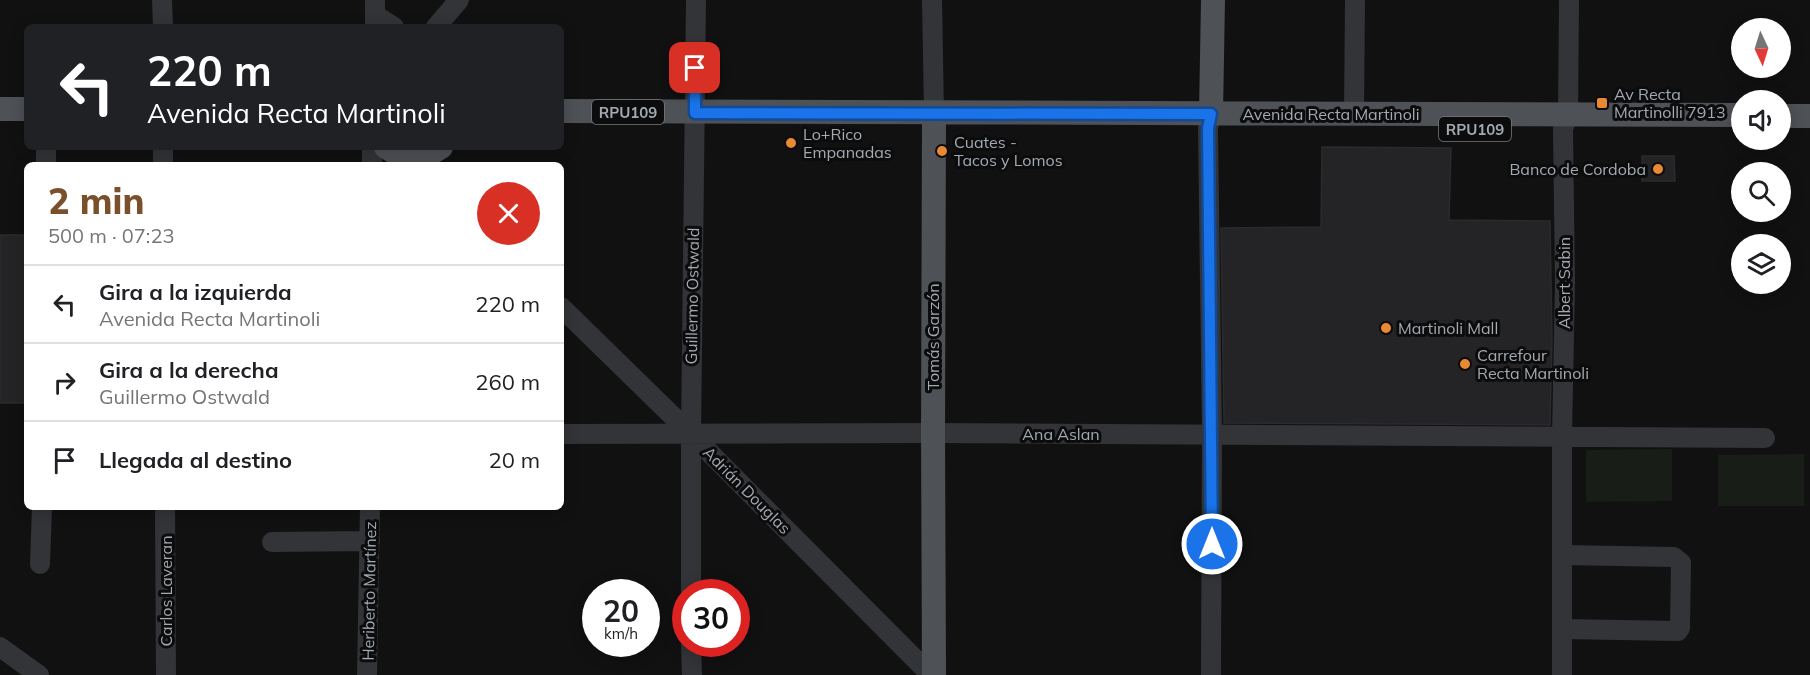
<!DOCTYPE html>
<html lang="es">
<meta charset="utf-8">
<style>
:root{--surface:#fff;--page:#f2f2f2;--text:#202124;--muted:#757577;--line:#e0e0e0;--accent:#7a502b}
body{margin:0;font-family:Mulish,sans-serif;background:var(--page);color:var(--text);height:100vh;display:flex;flex-direction:column;font-size:22px;white-space:nowrap}
*{box-sizing:border-box;margin:0}
p{font-size:20px;color:var(--muted)}
.icon{flex:none;width:33px;height:33px;fill:none;stroke:currentColor;stroke-width:2;stroke-linecap:round;stroke-linejoin:round}
.map{position:relative;flex:1;overflow:hidden}
.details{position:absolute;left:24px;top:162px;width:540px;height:348px;display:flex;flex-direction:column;background:var(--surface);border-radius:9px;box-shadow:0 3px 15px #0003}
.details>*{flex:none}
.guide{position:absolute;left:24px;top:24px;width:540px;height:126px;border-radius:9px;box-shadow:0 3px 15px #0003;background:#202124;color:#fff;overflow:hidden}
.needle{width:39px;rotate:176deg}
.controls{position:absolute;left:1731px;top:18px;display:grid;gap:12px}
.controls a{display:grid;place-items:center;width:60px;height:60px;border-radius:50%;background:var(--surface);box-shadow:0 3px 15px #0003;font-size:30px}
.speed{position:absolute;left:582px;top:579px;display:flex;gap:12px;font-size:30px;font-weight:700;text-align:center}
.speed>*{display:grid;place-content:center;width:78px;height:78px;border-radius:50%;background:var(--surface);box-shadow:0 3px 15px #0003;line-height:1}
.speed small{font-size:15px;font-weight:400}
.speed .limit{border:9px solid #d22;background:#fff;color:#111}
.pin{position:absolute;display:grid;place-items:center;width:51px;height:51px;color:#fff;margin:-26px;border-radius:12px;box-shadow:0 3px 9px #0006}
.me{position:absolute;width:66px;margin:-33px;rotate:0deg;stroke-linejoin:round;filter:drop-shadow(0 0 4px #0008)}
.turn{display:flex;align-items:center;gap:21px;height:126px;padding:0 24px;font-size:27px}
.turn .icon{width:78px;height:78px;stroke-width:2.5}
.turn b{display:block;font-size:42px;line-height:51px}
.round{display:grid;place-items:center;flex:none;width:63px;height:63px;border-radius:32px;background:var(--page)}
.overview{display:flex;align-items:center;justify-content:space-between;height:102px;padding:0 24px}
h1{font-size:36px;font-weight:800;line-height:45px;color:var(--accent)}
ul{padding:0;list-style:none}
li{display:flex;align-items:center;gap:18px;height:78px;padding:0 24px;border-top:2px solid var(--line)}
li div{flex:1}
li b{display:block;font-size:22px}
li em{font-style:normal}
.map>svg:first-child{display:block}
</style>
<div class="map">
<svg width="1810" height="675" viewBox="0 0 1810 675">
<rect width="100%" height="100%" fill="#111112"/>
<path fill="#181d17" d="M1672 449V501L1586 502V450Z
M1804 454V506H1718V455Z"/>
<path fill="#242426" stroke="#2b2b2e" stroke-width="1.5" d="M1322 147 1451 148 1449 220 1550 221 1552 339 1550 425 1224 423 1221 228 1321 227Z
M1642 156H1674L1675 181H1642Z
M0 235H27V403H0Z"/>
<g fill="none" stroke-linecap="round" stroke-linejoin="round">
<path stroke="#323437" stroke-width="20" d="M162 0 163 27
M932 0 934 113
M375 15 394 27
M375 27V0
M436 27 459 0
M1354 114 1355 0
M163 147V165
M46 165V147
M372 165V147
M561 307 691 434 931 675
M561 434 933 433 1765 438
M165 507 166 675
M272 542 370 541
M40 564 42 507
M691 592V434L696 0
M1563 629 1678 631 1680 628 1681 563 1674 557 1563 555
M691 644 692 675
M0 647 39 675
M367 675 370 507
M1211 675 1212 435 1208 128 1211 114
M1562 675V436L1565 283 1563 129 1568 116 1569 0"/>
<path stroke="#4e5156" stroke-width="24" d="M0 109H27
M561 111 1742 115
M934 113 933 433 934 675
M1211 114 1213 0
M1780 116H1810
M386 147C404 160 423 160 441 147"/>
</g>
<g fill="none" stroke-linecap="round" stroke-linejoin="round">
<g stroke="#114b97" stroke-width="15">
<path id="route" d="M695 68V113L1211 114 1208 128 1212 544"/>
</g>
<use href="#route" stroke="#1a73e8" stroke-width="10"/>
</g>
<g fill="#e88a33" stroke="#0c0c0d" stroke-width="2">
<rect x="1596" y="97" width="12" height="12" rx="3"/>
<circle cx="791" cy="143" r="6"/>
<circle cx="942" cy="151" r="6"/>
<circle cx="1658" cy="169" r="6"/>
<circle cx="1386" cy="328" r="6"/>
<circle cx="1465" cy="364" r="6"/>
</g>
<g text-anchor="middle" dominant-baseline="central" stroke-width="6" stroke-linejoin="round" paint-order="stroke">
<g fill="#0c0c0d" stroke="#767b80" stroke-width="1.5">
<rect x="592" y="100" width="72" height="24" rx="4.5"/>
<rect x="1439" y="117" width="72" height="24" rx="4.5"/>
</g>
<g font-size="15" font-weight="bold" fill="#a3aab2">
<text x="628" y="112">RPU109</text>
<text x="1475" y="129">RPU109</text>
</g>
<g font-size="16" fill="#a3aab2" stroke="#0c0c0d" text-anchor="start">
<text x="1614" y="94">Av Recta<tspan x="1614" dy="18">Martinolli 7913</tspan></text>
<text x="803" y="134">Lo+Rico<tspan x="803" dy="18">Empanadas</tspan></text>
<text x="954" y="142">Cuates -<tspan x="954" dy="18">Tacos y Lomos</tspan></text>
<text x="1646" y="169" text-anchor="end">Banco de Cordoba</text>
<text x="1398" y="328">Martinoli Mall</text>
<text x="1477" y="355">Carrefour<tspan x="1477" dy="18">Recta Martinoli</tspan></text>
</g>
<g font-size="16" fill="#a3aab2" stroke="#0c0c0d">
<text x="1331" y="114">Avenida Recta Martinoli</text>
<text transform="translate(1564 283) rotate(-90)">Albert Sabin</text>
<text transform="translate(692 296) rotate(-89)">Guillermo Ostwald</text>
<text transform="translate(933 337) rotate(-90)">Tomás Garzón</text>
<text x="1061" y="434">Ana Aslan</text>
<text transform="translate(747 490) rotate(45)">Adrián Douglas</text>
<text transform="translate(166 591) rotate(-90)">Carlos Laveran</text>
<text transform="translate(369 591) rotate(-89)">Heriberto Martínez</text>
</g>
</g>
</svg>
<div class="controls">
<a><svg class="needle" viewBox="-14 -14 28 28"><path d="M0-13l5 13h-10z" fill="#e53935"/><path d="M0 13l5-13h-10z" fill="#757577"/></svg></a>
<a><svg class="icon" aria-label="sound" viewBox="0 0 24 24"><path d="M4 9h4l5-4v14l-5-4H4zM17 9q2 3 0 6"/></svg></a>
<a><svg class="icon" aria-label="search" viewBox="0 0 24 24"><circle cx="10" cy="10" r="6"/><path d="M15 15l6 6"/></svg></a>
<a><svg class="icon" aria-label="layers" viewBox="0 0 24 24"><path d="M12 4l9 5-9 5-9-5zM3 14l9 5 9-5"/></svg></a>
</div>
<div class="speed"><div>20<small>km/h</small></div><div class="limit">30</div></div>
<div class="pin" style="left:695px;top:68px;background:#d93025"><svg class="icon" aria-label="arrive" viewBox="0 0 24 24"><path d="M6 21V4h12l-3 4 3 4H6"/></svg></div>
<svg class="me" style="left:1212px;top:544px" viewBox="-20 -20 40 40"><circle r="17" fill="#1a73e8" stroke="#fff" stroke-width="3"/><path d="M0-11L8 9 0 5-8 9z" fill="#fff"/></svg>
<div class="guide">
<div class="turn"><svg class="icon" aria-label="left" viewBox="0 0 24 24"><path d="M17 20v-9H6M10 6l-5 5 5 5"/></svg><div><b>220 m</b>Avenida Recta Martinoli</div></div>
</div>
<section class="details">
<div class="overview"><div><h1>2 min</h1><p>500 m · 07:23</p></div><a class="round" style="background:#d93025;color:#fff"><svg class="icon" aria-label="close" viewBox="0 0 24 24"><path d="M6 6l12 12M18 6L6 18"/></svg></a></div>
<ul>
<li><svg class="icon" aria-label="left" viewBox="0 0 24 24"><path d="M17 20v-9H6M10 6l-5 5 5 5"/></svg><div><b>Gira a la izquierda</b><p>Avenida Recta Martinoli</p></div><em>220 m</em></li>
<li><svg class="icon" aria-label="right" viewBox="0 0 24 24"><path d="M7 20v-9h11M14 6l5 5-5 5"/></svg><div><b>Gira a la derecha</b><p>Guillermo Ostwald</p></div><em>260 m</em></li>
<li><svg class="icon" aria-label="arrive" viewBox="0 0 24 24"><path d="M6 21V4h12l-3 4 3 4H6"/></svg><div><b>Llegada al destino</b></div><em>20 m</em></li>
</ul>
</section>
</div>
